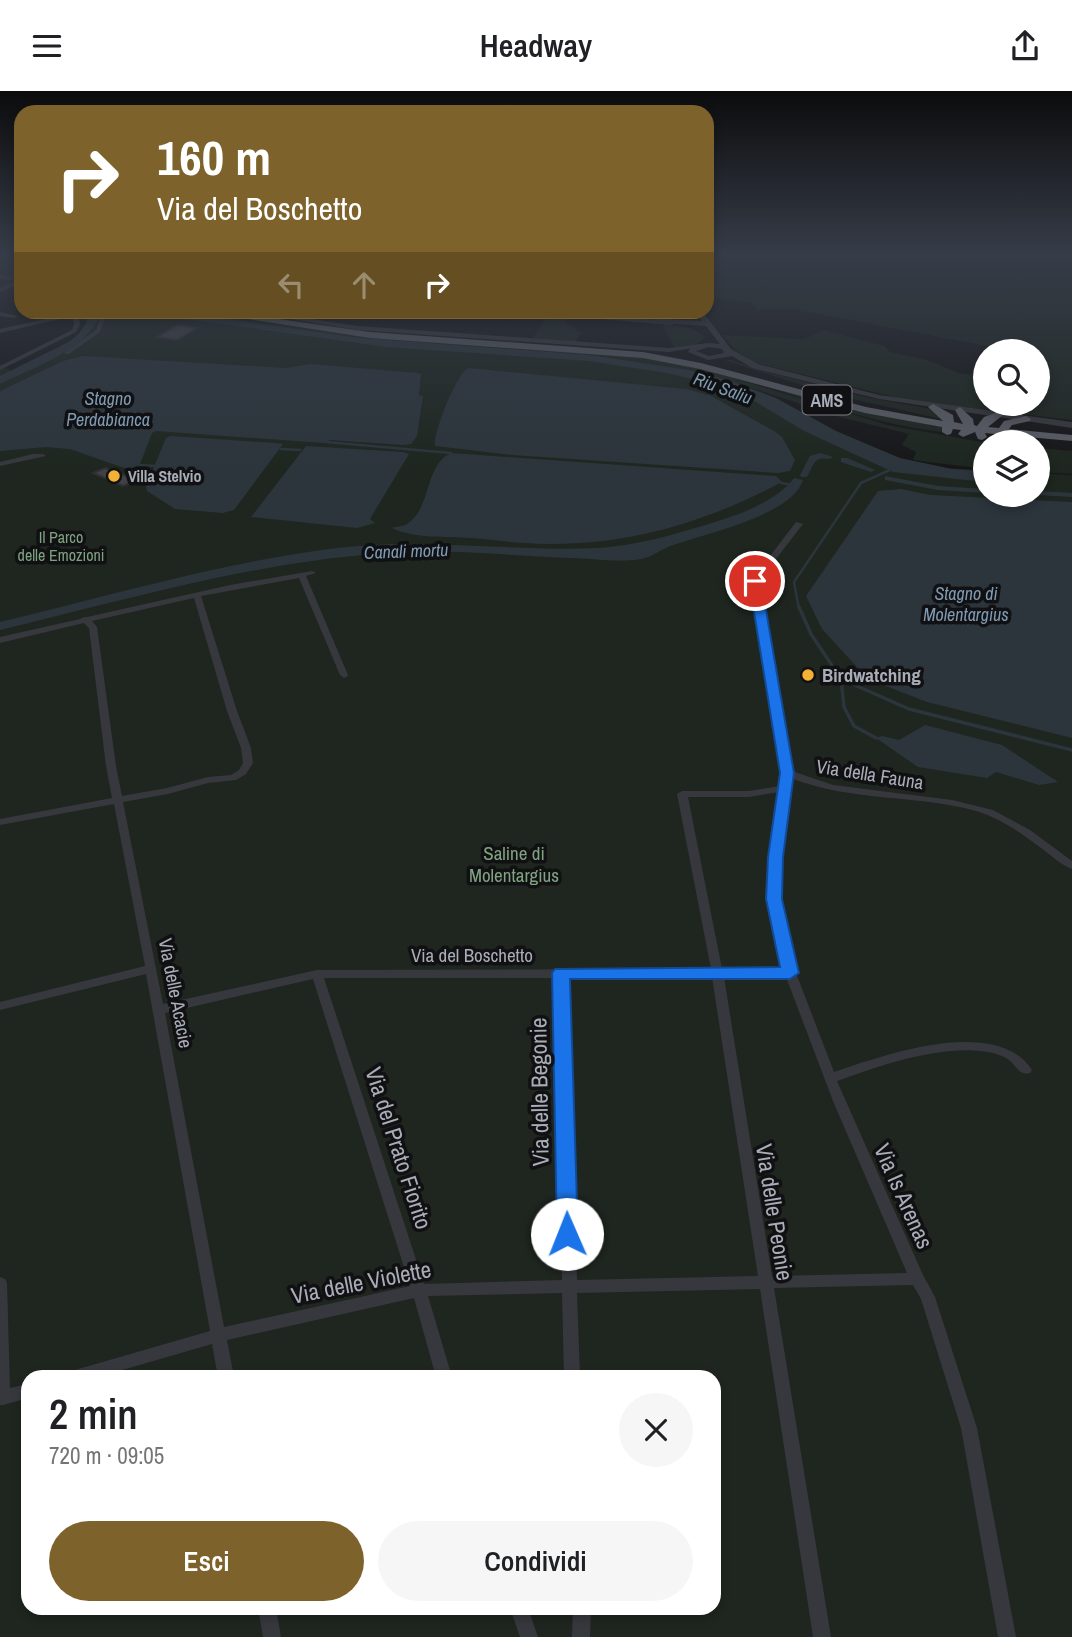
<!DOCTYPE html>
<html lang="it">
<meta charset="utf-8">
<style>
:root{--surface:#fff;--page:#f6f6f6;--text:#202124;--muted:#757577;--accent:#7e622b}
body{margin:0;font-family:"Archivo Narrow",sans-serif;background:var(--page);color:var(--text);height:100vh;display:flex;flex-direction:column;font-size:26px;white-space:nowrap}
*{box-sizing:border-box;margin:0}
p{font-size:23px;color:var(--muted)}
.icon{flex:none;width:38px;height:38px;fill:none;stroke:currentColor;stroke-width:2;stroke-linecap:round;stroke-linejoin:round}
.map{position:relative;flex:1;overflow:hidden}
.panel{position:absolute;left:21px;top:1279px;width:700px;height:245px;display:flex;flex-direction:column;background:var(--surface);border-radius:21px;box-shadow:0 4px 10px #0003}
.panel>*{flex:none}
.guide{position:absolute;left:14px;top:14px;width:700px;height:214px;border-radius:21px;box-shadow:0 4px 10px #0003;background:#7e622b;color:#fff;overflow:hidden}
.buttons{position:absolute;left:973px;top:248px;display:grid;gap:14px}
.buttons a{display:grid;place-items:center;width:77px;height:77px;border-radius:50%;background:var(--surface);box-shadow:0 4px 10px #0003;font-size:35px}
.pin{position:absolute;display:grid;place-items:center;width:60px;height:60px;color:#fff;margin:-30px;border:4px solid #fff;border-radius:50%;box-shadow:0 2px 7px #0007}
.me{position:absolute;width:77px;margin:-38px;rotate:359deg;stroke-linejoin:round;filter:drop-shadow(0 0 5px #0008)}
.turn{display:flex;align-items:center;gap:24px;height:147px;padding:0 28px;font-size:32px}
.turn .icon{width:91px;height:91px;stroke-width:2.5}
.turn b{display:block;font-size:49px;line-height:60px}
.lanes{display:flex;align-items:center;height:66px;padding:0 28px;background:#0003;justify-content:center;gap:35px;direction:ltr}
.lanes .off{opacity:.35}
.round{display:grid;place-items:center;flex:none;width:74px;height:74px;border-radius:37px;background:var(--page)}
.overview{display:flex;align-items:center;justify-content:space-between;height:119px;padding:0 28px}
h1{font-size:42px;font-weight:600;line-height:52px}
.action{display:flex;gap:14px;margin-top:auto;padding:14px 28px}
.action a{flex:1;height:80px;border-radius:42px;background:var(--accent);color:#fff;font-size:28px;font-weight:600;line-height:80px;text-align:center}
.action a+a{background:var(--page);color:var(--text)}
header{display:flex;justify-content:space-between;align-items:center;height:91px;padding:0 28px;background:var(--surface);font-size:32px;font-weight:600}
.map>svg:first-child{display:block}
</style>
<header><svg class="icon" aria-label="menu" viewBox="0 0 24 24"><path d="M4 6h16M4 12h16M4 18h16"/></svg>Headway<svg class="icon" aria-label="share" viewBox="0 0 24 24"><path d="M12 15V3M7 8l5-5 5 5M5 13v7h14v-7"/></svg></header>
<div class="map">
<svg width="1072" height="1546" viewBox="0 0 1072 1546">
<rect width="100%" height="100%" fill="#161618"/>
<path fill="#1e261f" fill-rule="evenodd" d="M0 162H21V187L0 184Z
M721 162H1058L1063 167H1072V329L910 310 753 271 737 260 722 244 804 248 824 239 884 255 890 261 927 269 961 283H985V313H1038V261H1007L1009 259 792 218 757 219 751 212 720 208 707 211V168Z
M87 220 186 221 341 242 639 265 706 279 887 334 987 352 985 378 913 369 916 361 902 354 909 343 840 326 734 291C792 320 852 356 916 372 938 378 962 378 985 379V404H1038V382L1072 384V1546H0V276L12 279 72 249 86 235ZM28 1286H714V1517H28Z
M547 225 569 226 566 231 581 242 575 251 533 247Z
M664 233 691 237 703 244 704 248 694 255 675 258 663 236Z
M724 269H732L758 279 870 307 932 318 946 323 943 341C880 334 819 312 759 293L936 335 941 328 826 302Z
M1038 357 1072 360V383L1038 381Z"/>
<path fill="#2c353c" d="M86 221H101C88 259 34 276 0 293V285L69 251 78 244 87 231Z
M136 221H173L360 247 589 264 689 279 734 291 776 307 836 340 900 367 952 378 985 380V391L893 381 804 340 754 310 709 292 667 282 589 270 386 256Z
M83 265 286 277 310 273 418 282 421 283 419 304 423 305 417 345 411 353 404 354 330 349 324 352 156 340 152 342 140 373 132 377H124L70 358 46 356 0 360V300L63 270Z
M468 277 686 298 711 305 774 340 782 346 795 369 790 380 778 382 512 364 435 355C433 343 456 283 468 277Z
M170 345 276 352 283 353 234 419 223 422 175 418 147 400 146 395 166 347Z
M306 355 403 361 409 363 370 428 375 432 357 437 251 426Z
M451 362 776 385 782 391C701 434 617 458 524 452 506 451 489 448 471 447 445 445 415 448 392 437 396 435 403 436 407 433 432 417 424 374 451 362Z
M794 387 803 389C792 425 703 443 670 455 660 459 652 466 641 468 618 472 591 467 568 467 515 465 462 459 409 461 271 466 134 507 0 539V531C112 504 223 471 337 457 424 446 511 461 598 457 636 455 675 443 712 432 741 423 775 411 794 387Z
M901 398 930 404 1072 411V647L927 611 868 588 822 538 806 505 878 400Z
M925 634 1002 654 1058 691 1039 694 996 681 987 687 918 676 876 647 882 645 899 649Z"/>
<g fill="none" stroke-linecap="round" stroke-linejoin="round">
<path stroke="#2c353c" stroke-width="2.5" d="M326 351 451 362
M281 358 300 359
M138 374 156 375
M781 392 793 394
M799 518 794 491 861 392 892 378"/>
<path stroke="#2c353c" stroke-width="3.5" d="M799 516 811 543 841 588 844 616 854 635 876 647
M841 588 909 618 1072 659"/>
<path fill="#2c353c" fill-rule="evenodd" d="M820 362 833 366 829 368C813 365 814 374 807 386H801L800 384 810 365Z
M841 367H847L875 379 871 381 841 371Z
M885 385 938 395 985 398V402L938 399 885 389Z
M1038 400 1072 402V406L1038 404Z"/>
</g>
<path fill="#404145" stroke="#303034" stroke-width="2" d="M178 234 197 237 177 249 157 246Z
M105 377 138 389 123 395 93 382Z"/>
<g fill="none" stroke-linecap="round" stroke-linejoin="round">
<path fill="#37383d" fill-rule="evenodd" d="M1072 162V164L1070 163V162Z
M21 188V192L0 201V197Z
M72 220H78L80 234 76 241 0 279V275L72 239 74 234 73 225 0 242V238L73 222Z
M103 220H108L100 241 69 263H65V261L96 239Z
M242 220H258L358 235 669 257 695 254 698 256 669 261 358 239Z
M504 220H535L672 230 675 232 672 234Z
M0 221 18 225 15 227 0 225Z
M33 363H43L46 365 0 375V371Z
M796 431 803 433 759 490 792 680 833 694 952 709 993 719 1030 739 1072 770V778C1061 774 1051 764 1041 757 1021 742 1000 727 976 720 915 703 851 711 791 687L780 766 779 808 796 882 834 981C884 964 996 924 1032 979L1030 982C1019 985 1017 975 1009 969 1004 965 995 962 988 961 941 953 882 974 837 990L923 1184 935 1206 977 1337 1016 1546H998L961 1337 921 1208 913 1194 774 1197 831 1546H813L760 1198 577 1202 580 1286H564L562 1202 428 1205 452 1286H436L414 1207 227 1249 234 1286H218L212 1253 98 1286H67L70 1281 75 1279 210 1240 146 883 0 919V911L145 875 114 713 0 734V728L112 707 106 675 89 537 84 532 0 552V546L80 528 84 526H87L230 494 312 480 316 482 306 485 348 584 347 586 344 587 340 584 299 487 201 505 237 620 251 657 253 672 246 683 236 689 208 692 168 703 123 711 163 913 317 879 711 878 677 703 682 700H749L780 695 782 682 751 490ZM194 507 227 620 241 657 243 672 239 679 231 684 208 686 167 697 122 705 116 675 97 536 92 530ZM779 701 770 766 769 808 783 878H722L688 706H749ZM712 886 758 1185 577 1189 567 887ZM724 886H786L833 1010 907 1182 772 1185ZM324 887H555L562 1189 424 1193ZM313 888 410 1195 224 1236 165 922Z
M0 1186 5 1188 7 1192 10 1297 28 1293V1307L3 1314H0Z
M258 1517H276L281 1546H263Z
M510 1517H528L538 1546H520Z
M573 1517H591L590 1546H572Z"/>
<path fill="#37383d" fill-rule="evenodd" d="M0 184 21 187V191L0 188Z
M633 220H644L666 228 702 230 695 220H702L731 258 758 273 879 304 1072 331V337L879 308 752 277 732 265 708 269 688 261 692 254 709 252 720 253 706 235 665 232ZM709 256 722 258 724 262 709 265 696 260Z"/>
<path fill="#5b5e65" fill-rule="evenodd" d="M196 220H223L370 241 643 261 701 272 866 316 943 330 928 316 933 313 953 324 954 331 963 333 955 319 960 316 973 328 974 334 977 335 984 326 998 321 1003 324 988 336 999 337 1004 330 1026 325 1031 328 1030 330 1012 334 1009 338 1072 344V350L1005 344 998 350 993 347 995 343 985 342 987 346 982 349 978 348 975 341 963 346 958 343 961 339 953 338 951 343 947 344 942 341V336L865 322 700 278 643 267 370 247Z"/>
</g>
<linearGradient id="sky" x2="0" y2="1"><stop stop-color="#0c0c0d"/><stop offset="0.43" stop-color="#363c48"/><stop offset="1" stop-color="#363c48" stop-opacity="0"/></linearGradient>
<rect width="1072" height="379" fill="url(#sky)"/>
<path fill="#1a73e8" stroke="#114b97" stroke-width="2" d="M755 486 761 490 794 682 783 766 782 808 799 882 790 888H570L578 1143 575 1149 567 1152 560 1149 557 1143 552 882 555 878 780 876 766 808 768 766 780 682 749 490Z"/>
<g fill="#f2b134" stroke="#111113" stroke-width="2.5">
<circle cx="114" cy="385" r="7"/>
<circle cx="808" cy="584" r="7"/>
</g>
<g text-anchor="middle" dominant-baseline="central" stroke-width="7" stroke-linejoin="round" paint-order="stroke">
<g font-size="16" font-weight="bold" fill="#a8adb8" stroke="#111113" text-anchor="start">
<text x="128" y="385">Villa Stelvio</text>
</g>
<g font-size="16" fill="#7fa381" stroke="#111113">
<text x="61" y="446">Il Parco<tspan x="61" dy="18">delle Emozioni</tspan></text>
</g>
<g font-size="18" font-style="italic" fill="#7f9bb3" stroke="#111113">
<text transform="translate(723 297) rotate(20)">Riu Saliu</text>
<text x="108" y="307">Stagno<tspan x="108" dy="21">Perdabianca</tspan></text>
<text transform="translate(406 460) rotate(-2)">Canali mortu</text>
<text x="966" y="502">Stagno di<tspan x="966" dy="21">Molentargius</tspan></text>
</g>
<rect fill="#111113" stroke="#7b7e86" stroke-width="2" x="802.5" y="294.5" width="49" height="29" rx="5"/>
<g font-size="18" font-weight="bold" fill="#a8adb8">
<text x="827" y="309">AMS</text>
</g>
<g font-size="19" font-weight="bold" fill="#a8adb8" stroke="#111113" text-anchor="start">
<text x="822" y="584">Birdwatching</text>
</g>
<g font-size="19" fill="#a8adb8" stroke="#111113">
<text transform="translate(870 683) rotate(9)">Via della Fauna</text>
<text x="472" y="864">Via del Boschetto</text>
<text transform="translate(176 902) rotate(79)">Via delle Acacie</text>
</g>
<g font-size="19" fill="#7fa381" stroke="#111113">
<text x="514" y="762">Saline di<tspan x="514" dy="22">Molentargius</tspan></text>
</g>
<g font-size="23" fill="#a8adb8" stroke="#111113">
<text transform="translate(539 1001) rotate(-91)">Via delle Begonie</text>
<text transform="translate(399 1057) rotate(72)">Via del Prato Fiorito</text>
<text transform="translate(904 1105) rotate(66)">Via Is Arenas</text>
<text transform="translate(775 1121) rotate(81)">Via delle Peonie</text>
<text transform="translate(361 1191) rotate(-11)">Via delle Violette</text>
</g>
</g>
</svg>
<div class="buttons">
<a><svg class="icon" aria-label="search" viewBox="0 0 24 24"><circle cx="10" cy="10" r="6"/><path d="M15 15l6 6"/></svg></a>
<a><svg class="icon" aria-label="layers" viewBox="0 0 24 24"><path d="M12 4l9 5-9 5-9-5zM3 14l9 5 9-5"/></svg></a>
</div>
<div class="pin" style="left:755px;top:490px;background:#d93025"><svg class="icon" aria-label="arrive" viewBox="0 0 24 24"><path d="M6 21V4h12l-3 4 3 4H6"/></svg></div>
<svg class="me" style="left:567px;top:1143px" viewBox="-20 -20 40 40"><circle r="19" fill="#fff"/><path d="M0-13L10 11 0 6-10 11z" fill="#1a73e8"/></svg>
<div class="guide">
<div class="turn"><svg class="icon" aria-label="right" viewBox="0 0 24 24"><path d="M7 20v-9h11M14 6l5 5-5 5"/></svg><div><b>160 m</b>Via del Boschetto</div></div>
<div class="lanes"><svg class="icon off" aria-label="left" viewBox="0 0 24 24"><path d="M17 20v-9H6M10 6l-5 5 5 5"/></svg><svg class="icon off" aria-label="ahead" viewBox="0 0 24 24"><path d="M12 20V5M6 11l6-6 6 6"/></svg><svg class="icon" aria-label="right" viewBox="0 0 24 24"><path d="M7 20v-9h11M14 6l5 5-5 5"/></svg></div>
</div>
<section class="panel">
<div class="overview"><div><h1>2 min</h1><p>720 m · 09:05</p></div><a class="round"><svg class="icon" aria-label="close" viewBox="0 0 24 24"><path d="M6 6l12 12M18 6L6 18"/></svg></a></div>
<div class="action"><a>Esci</a><a>Condividi</a></div>
</section>
</div>
